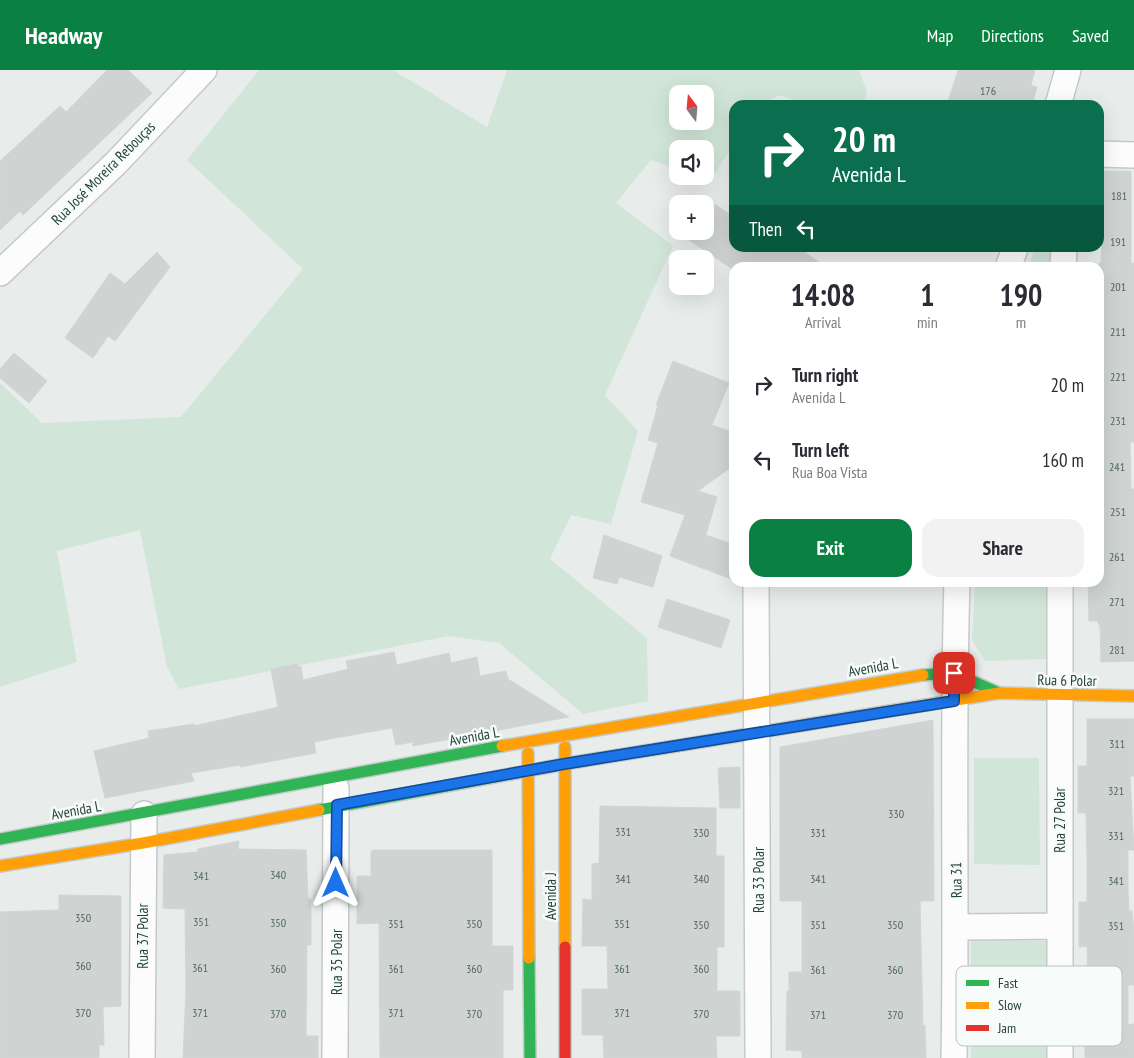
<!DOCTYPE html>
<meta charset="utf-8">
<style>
:root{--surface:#fff;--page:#f2f2f3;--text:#2b2b33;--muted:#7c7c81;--accent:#0b8043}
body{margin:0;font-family:"PT Sans Narrow",sans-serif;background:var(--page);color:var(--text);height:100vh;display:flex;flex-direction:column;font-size:19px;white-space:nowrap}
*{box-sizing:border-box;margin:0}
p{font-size:16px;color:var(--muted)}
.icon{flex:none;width:28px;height:28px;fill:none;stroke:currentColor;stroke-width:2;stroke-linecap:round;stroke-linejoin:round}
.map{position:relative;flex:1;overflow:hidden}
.side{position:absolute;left:729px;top:192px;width:375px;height:325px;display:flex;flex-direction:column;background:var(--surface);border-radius:15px;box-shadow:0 5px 20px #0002}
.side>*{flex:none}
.banner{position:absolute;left:729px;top:30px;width:375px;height:152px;border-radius:15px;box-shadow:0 5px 20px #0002;background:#0b6e4f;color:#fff;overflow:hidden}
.needle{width:32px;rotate:344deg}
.controls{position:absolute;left:669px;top:15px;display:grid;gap:10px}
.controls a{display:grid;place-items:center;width:45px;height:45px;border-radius:10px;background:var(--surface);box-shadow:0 5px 20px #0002;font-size:25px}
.pin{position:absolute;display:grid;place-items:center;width:42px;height:42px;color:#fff;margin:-21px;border-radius:10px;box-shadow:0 2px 8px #0006}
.me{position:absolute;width:55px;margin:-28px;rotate:0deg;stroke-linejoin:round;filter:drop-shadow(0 0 4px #0008)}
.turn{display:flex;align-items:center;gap:18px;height:105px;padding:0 20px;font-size:22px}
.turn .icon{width:65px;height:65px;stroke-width:2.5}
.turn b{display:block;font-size:35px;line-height:42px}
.then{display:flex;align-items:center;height:48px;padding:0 20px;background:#0003;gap:10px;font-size:19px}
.eta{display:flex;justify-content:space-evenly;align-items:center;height:85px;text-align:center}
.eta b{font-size:30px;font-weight:700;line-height:35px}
.button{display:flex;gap:10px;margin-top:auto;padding:10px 20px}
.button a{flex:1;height:58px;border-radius:15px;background:var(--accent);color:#fff;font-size:20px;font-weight:700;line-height:58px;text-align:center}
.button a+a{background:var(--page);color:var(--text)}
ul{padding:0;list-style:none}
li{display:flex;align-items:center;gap:15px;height:75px;padding:0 20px}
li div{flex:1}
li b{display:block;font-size:19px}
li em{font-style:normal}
header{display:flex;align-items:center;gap:30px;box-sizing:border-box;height:70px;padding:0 25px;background:var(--accent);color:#fff}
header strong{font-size:24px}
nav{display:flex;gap:28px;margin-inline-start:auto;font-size:18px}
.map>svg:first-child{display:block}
</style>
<header>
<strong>Headway</strong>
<nav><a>Map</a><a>Directions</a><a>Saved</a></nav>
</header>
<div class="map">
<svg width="1134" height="988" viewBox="0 0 1134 988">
<rect width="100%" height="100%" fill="#e8edeb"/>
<path fill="#d1e6d8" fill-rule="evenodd" d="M259 0H393L487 57 507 0H859L867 21 863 35H807L779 25 761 35H734V74L711 109 703 106H705V79H678L677 98 651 90 616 133 673 176 605 325 638 361 611 454 571 445 550 489 647 568 648 631 583 644 499 573 449 566 179 619 167 597 140 460 57 481 77 592 0 617V313L42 353 181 347 303 199 187 90ZM678 24H705V51H678Z
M1035 178H1055V197L1028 198Z
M975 513H1051L1049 589 985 591 972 570Z
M974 688H1039L1040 795 974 794Z
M971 870 1049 871 1048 988H971Z"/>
<path fill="#cfd4d2" stroke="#d1d6d4" d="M107 0H128L152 23 23 145 20 141 0 160V91L60 36 66 42Z
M958 0H1035L1031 15 1037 17 1032 35H947Z
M1099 101H1131V193H1134V372H1130L1131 419H1134V591L1101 592 1100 555 1098 554V551H1089L1088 512H1099V419H1101L1099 372 1102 273 1099 193H1101L1103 124H1099Z
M702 126 734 147V178H798L828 198H734V200L677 162 705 161V134H697Z
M157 182 170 197 115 271 108 266 93 288 65 268 110 203 125 214Z
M14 283 47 311 29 333 0 308V299Z
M673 291 729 313 712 355 734 363V395L698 421 717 427 706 465 734 475V510L670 486 685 445 641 432 658 373 648 370 658 335H656Z
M604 465 662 486 653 517 619 507 617 514 593 508Z
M667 529 730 550 721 578 658 557Z
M394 582 397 595 449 583 451 593 477 587 480 606 506 601 508 609 569 647 413 676V672L396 675 392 658 335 668 314 672 316 683 240 697V695L191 703 194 711 105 728 94 681 149 668 148 661 194 654V656L278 637 271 599 297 594 298 597 301 596 303 610 348 599 346 591Z
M1087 649H1134V706H1130L1134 780H1128V819L1129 841H1132L1134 862V915H1128V955L1134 954V988H1085V922H1088L1087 876 1079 877V832H1087V788L1086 743H1078V696H1087Z
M933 650 934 831H920L923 956 925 955 926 988H802V981L786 980 787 921H789V902H802V831H780V677Z
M740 697V738H720L718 698Z
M600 736 716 738V786H724V877H717V921H740V966H716L717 988H604L603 965H582V919H608L607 876H582L583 829 592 830V794L599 793Z
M239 771 238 779 306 780 308 829H311V875H307L306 966H318V988H183L186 920 185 839 163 838 164 785 198 782V779Z
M373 780H492V876H513V920H503V988H380L379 853 357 854V806H371V782Z
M59 825 121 826V936L103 937 104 975H99V988H0V842L59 840Z"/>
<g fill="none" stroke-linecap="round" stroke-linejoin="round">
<g stroke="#c5cac8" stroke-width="28">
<path id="street" d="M1058 35 1068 0
M1099 84 1134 85
M1008 198 1015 178
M1063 198 1064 178
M0 203 116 93 204 0
M756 512 758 988
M956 857 1059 856
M142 988 144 744
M335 988 336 718
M954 988C957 829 952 671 957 512
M1060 988V512"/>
</g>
<g stroke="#c3cbc8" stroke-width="14">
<path id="fast" d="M923 605 954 603 999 623
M319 740 564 694 688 674
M0 769 502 676
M529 888 530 988"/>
</g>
<g stroke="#c3cbc8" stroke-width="14">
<path id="slow" d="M688 674 999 623 1134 626
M502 676 923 605
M565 677V877
M528 683 529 888
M0 796 143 773 319 740"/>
</g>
<g stroke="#c3cbc8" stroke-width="14">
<path id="jam" d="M565 877V988"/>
</g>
<use href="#street" stroke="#fcfcfc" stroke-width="25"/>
<use href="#fast" stroke="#30b455" stroke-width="11"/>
<use href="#slow" stroke="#ff9f0a" stroke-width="11"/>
<use href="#jam" stroke="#e5322d" stroke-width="11"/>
</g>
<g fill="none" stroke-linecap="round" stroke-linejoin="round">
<g stroke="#114b97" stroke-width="12">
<path id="route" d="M336 813 337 735 564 694 954 631V603"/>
</g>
<use href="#route" stroke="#1a73e8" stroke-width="9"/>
</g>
<g text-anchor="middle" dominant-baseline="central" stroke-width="5" stroke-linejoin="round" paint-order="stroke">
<g font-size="12" fill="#506761">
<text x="988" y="20">176</text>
<text x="1119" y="125">181</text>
<text x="1118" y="171">191</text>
<text x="1118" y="216">201</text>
<text x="1118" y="261">211</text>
<text x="1118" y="306">221</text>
<text x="1118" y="350">231</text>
<text x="1117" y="396">241</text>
<text x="1118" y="441">251</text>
<text x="1117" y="486">261</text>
<text x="1117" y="531">271</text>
<text x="1117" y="579">281</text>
<text x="1117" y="673">311</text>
<text x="1116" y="720">321</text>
<text x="896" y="743">330</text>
<text x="623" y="761">331</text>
<text x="701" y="762">330</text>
<text x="818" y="762">331</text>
<text x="1116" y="765">331</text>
<text x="278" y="804">340</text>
<text x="201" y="805">341</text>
<text x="623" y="808">341</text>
<text x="701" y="808">340</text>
<text x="818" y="808">341</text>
<text x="1116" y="810">341</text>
<text x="83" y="847">350</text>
<text x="201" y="851">351</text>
<text x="278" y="852">350</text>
<text x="396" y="853">351</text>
<text x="474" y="853">350</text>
<text x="622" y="853">351</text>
<text x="701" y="854">350</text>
<text x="818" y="854">351</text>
<text x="895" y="854">350</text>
<text x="1116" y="855">351</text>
<text x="83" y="895">360</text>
<text x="200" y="897">361</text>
<text x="278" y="898">360</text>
<text x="396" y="898">361</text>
<text x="474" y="898">360</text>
<text x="622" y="898">361</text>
<text x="701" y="898">360</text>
<text x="818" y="899">361</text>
<text x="895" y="899">360</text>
<text x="83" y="942">370</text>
<text x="200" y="942">371</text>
<text x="396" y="942">371</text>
<text x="622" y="942">371</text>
<text x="278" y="943">370</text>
<text x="474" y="943">370</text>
<text x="701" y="943">370</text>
<text x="818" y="944">371</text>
<text x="895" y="944">370</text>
</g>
<g font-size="15" fill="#24423a" stroke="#f7fbf9">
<text transform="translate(103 103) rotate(-45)">Rua José Moreira Rebouças</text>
<text transform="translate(873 597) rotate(-10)">Avenida L</text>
<text transform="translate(1067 610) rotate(1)">Rua 6 Polar</text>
<text transform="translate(474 666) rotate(-10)">Avenida L</text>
<text transform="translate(76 740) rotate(-10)">Avenida L</text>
<text transform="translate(1059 750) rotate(-90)">Rua 27 Polar</text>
<text transform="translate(758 810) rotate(-90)">Rua 33 Polar</text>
<text transform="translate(956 810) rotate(-91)">Rua 31</text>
<text transform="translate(550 826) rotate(-90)">Avenida J</text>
<text transform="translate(142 866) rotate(-90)">Rua 37 Polar</text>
<text transform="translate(336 892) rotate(-90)">Rua 35 Polar</text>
</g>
</g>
<rect x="956" y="896" width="166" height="80" rx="8" fill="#f7fbf9" stroke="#b8c4c0" stroke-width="1"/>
<rect x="966" y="910" width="23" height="6" fill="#30b455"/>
<rect x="966" y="932" width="23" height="7" fill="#ff9f0a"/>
<rect x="966" y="955" width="23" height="6" fill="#e5322d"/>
<g font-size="14" fill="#24423a">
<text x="998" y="918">Fast</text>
<text x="998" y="940">Slow</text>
<text x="998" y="963">Jam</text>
</g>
</svg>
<div class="controls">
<a><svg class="needle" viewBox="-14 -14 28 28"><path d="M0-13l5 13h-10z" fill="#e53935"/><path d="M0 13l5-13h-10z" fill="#7c7c81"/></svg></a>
<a><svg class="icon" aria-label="sound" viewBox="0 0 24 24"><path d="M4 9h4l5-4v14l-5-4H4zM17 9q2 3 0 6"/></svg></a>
<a>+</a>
<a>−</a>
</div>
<div class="pin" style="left:954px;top:603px;background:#d93025"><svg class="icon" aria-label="arrive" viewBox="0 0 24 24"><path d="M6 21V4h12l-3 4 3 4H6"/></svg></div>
<svg class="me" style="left:336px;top:813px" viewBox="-20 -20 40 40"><path d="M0-17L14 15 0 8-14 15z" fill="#1a73e8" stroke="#fff" stroke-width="4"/></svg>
<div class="banner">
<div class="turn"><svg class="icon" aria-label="right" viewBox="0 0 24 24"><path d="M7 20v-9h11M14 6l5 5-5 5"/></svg><div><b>20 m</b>Avenida L</div></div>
<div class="then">Then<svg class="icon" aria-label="left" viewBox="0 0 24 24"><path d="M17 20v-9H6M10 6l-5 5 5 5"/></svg></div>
</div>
<section class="side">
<div class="eta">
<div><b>14:08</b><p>Arrival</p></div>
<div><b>1</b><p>min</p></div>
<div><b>190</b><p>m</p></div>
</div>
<ul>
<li><svg class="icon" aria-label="right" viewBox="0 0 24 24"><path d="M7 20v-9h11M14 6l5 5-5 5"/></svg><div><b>Turn right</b><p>Avenida L</p></div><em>20 m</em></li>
<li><svg class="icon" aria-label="left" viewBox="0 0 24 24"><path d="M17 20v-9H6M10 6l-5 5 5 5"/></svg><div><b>Turn left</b><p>Rua Boa Vista</p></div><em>160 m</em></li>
</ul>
<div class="button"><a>Exit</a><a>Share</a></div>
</section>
</div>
